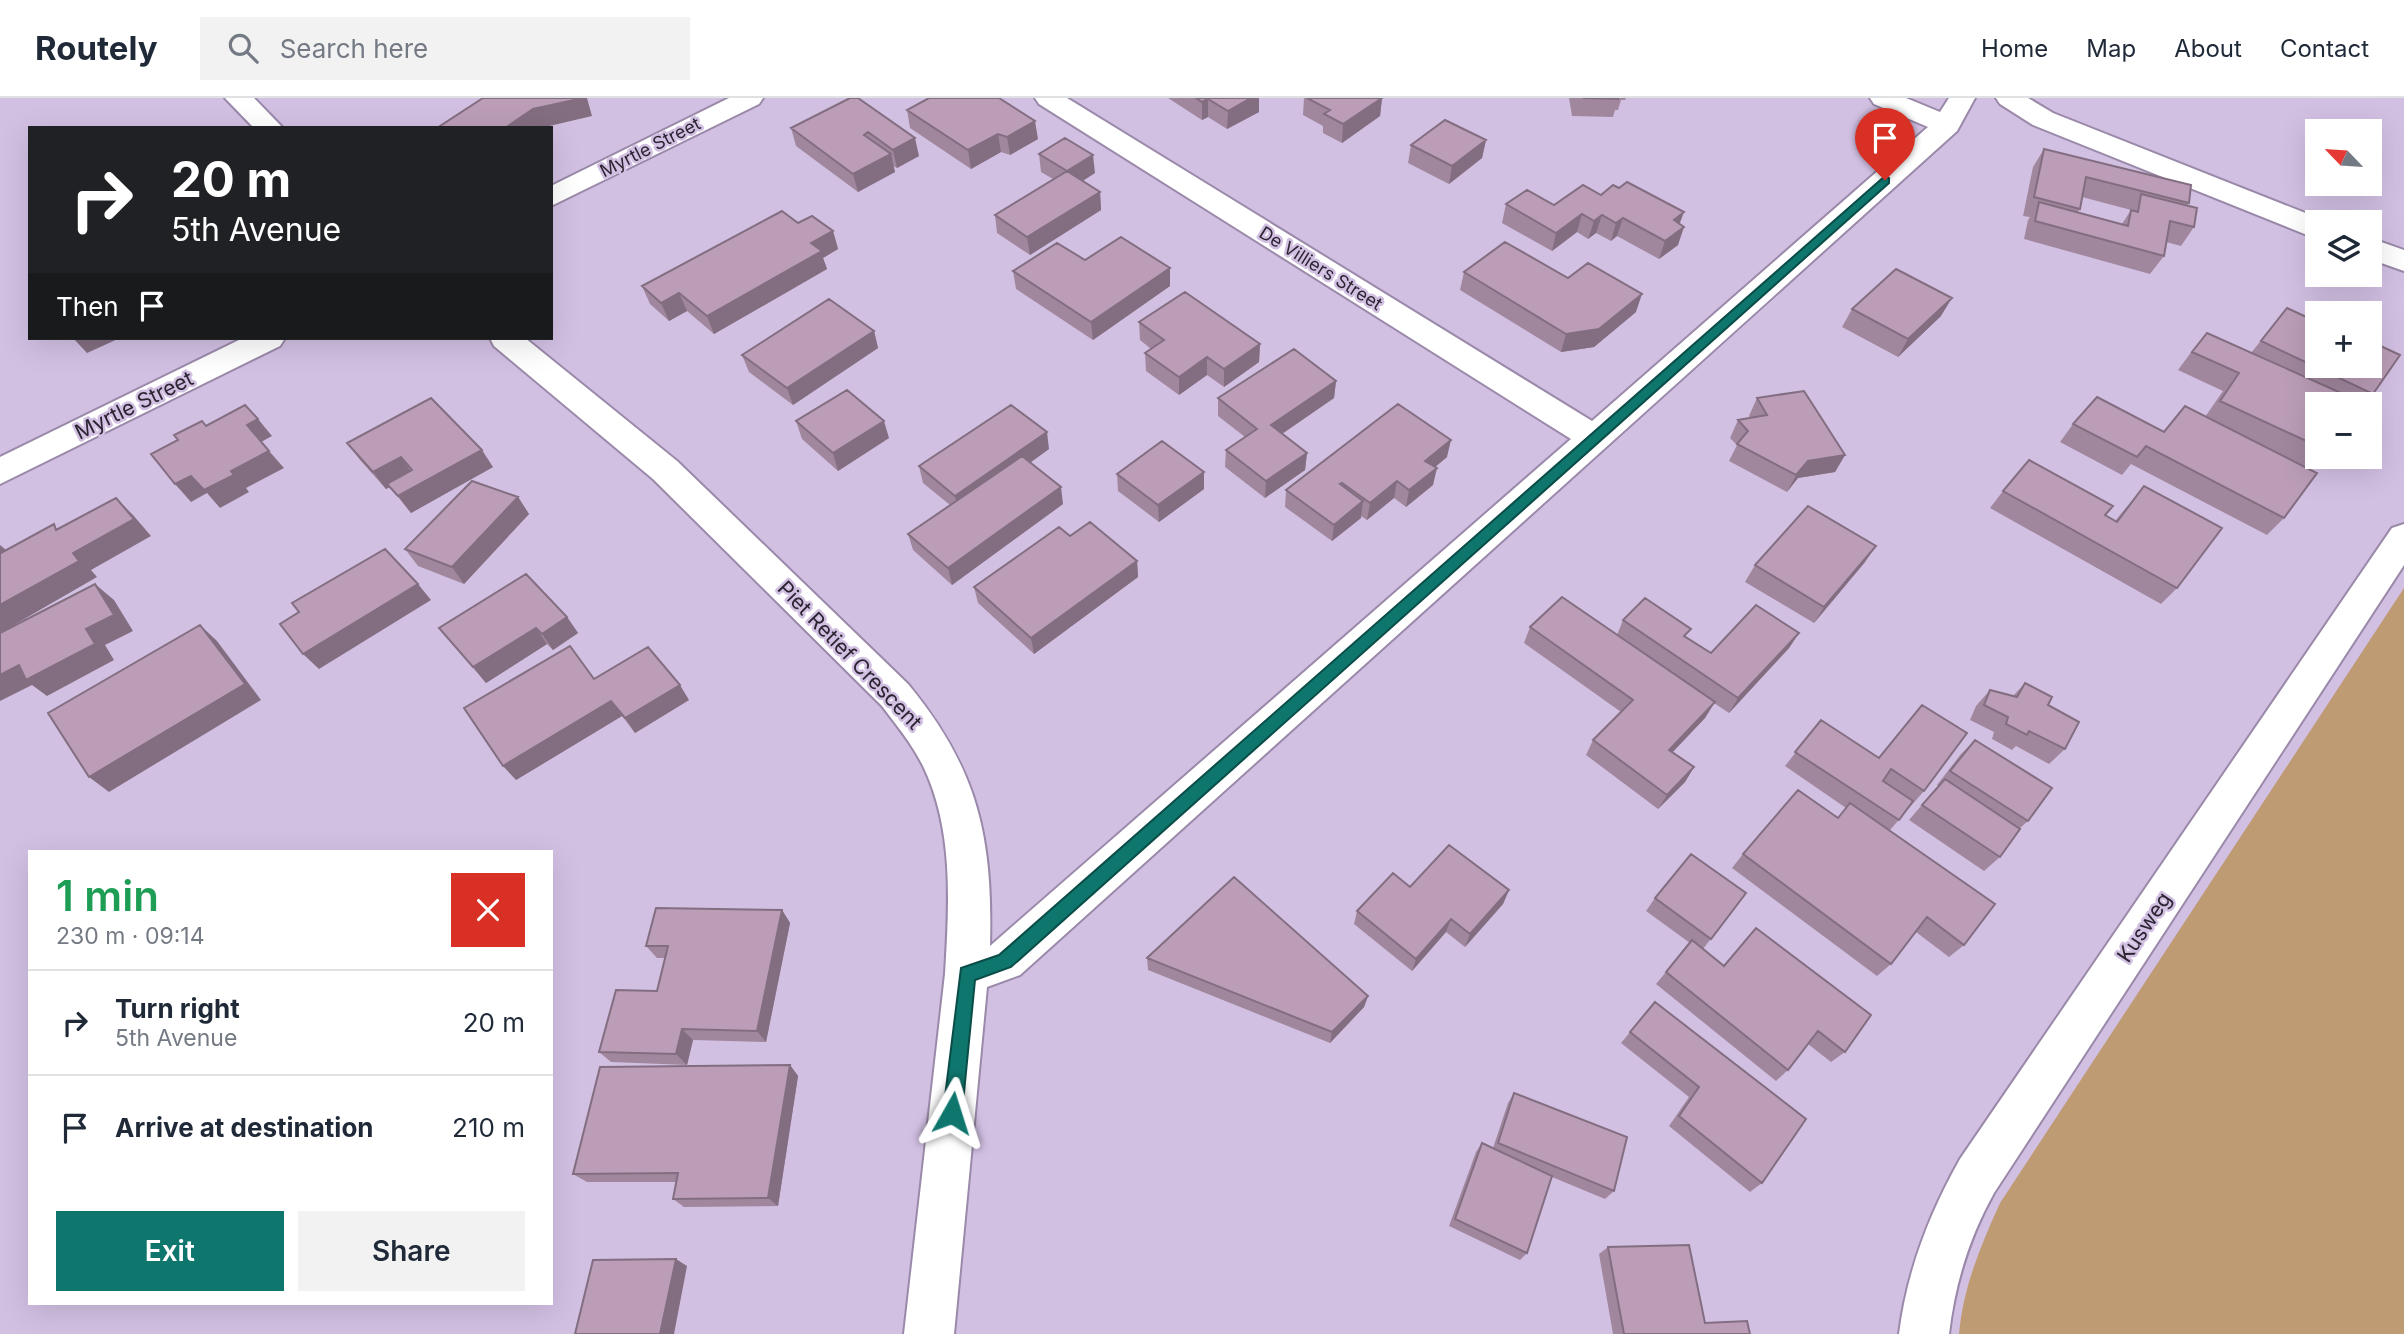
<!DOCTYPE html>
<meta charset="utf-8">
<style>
:root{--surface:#fff;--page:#f2f2f3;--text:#1f2937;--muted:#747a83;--line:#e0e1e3;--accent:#0f766e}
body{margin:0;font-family:Inter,sans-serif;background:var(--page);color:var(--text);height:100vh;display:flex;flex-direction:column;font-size:26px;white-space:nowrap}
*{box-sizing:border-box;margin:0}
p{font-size:23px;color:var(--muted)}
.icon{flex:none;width:38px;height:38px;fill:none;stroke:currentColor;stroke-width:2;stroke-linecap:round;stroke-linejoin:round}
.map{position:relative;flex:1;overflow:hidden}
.drawer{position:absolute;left:28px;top:752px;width:525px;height:455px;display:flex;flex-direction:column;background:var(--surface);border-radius:0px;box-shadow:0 7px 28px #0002}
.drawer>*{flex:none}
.top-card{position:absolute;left:28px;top:28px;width:525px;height:214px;border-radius:0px;box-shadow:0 7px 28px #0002;background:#202124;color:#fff;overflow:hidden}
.needle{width:46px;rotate:295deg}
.fabs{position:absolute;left:2305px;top:21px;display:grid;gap:14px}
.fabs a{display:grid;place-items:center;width:77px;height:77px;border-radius:0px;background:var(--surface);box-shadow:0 7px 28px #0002;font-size:35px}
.pin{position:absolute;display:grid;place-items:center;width:60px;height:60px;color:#fff;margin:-72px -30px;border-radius:50% 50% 50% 0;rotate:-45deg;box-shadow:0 0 7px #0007}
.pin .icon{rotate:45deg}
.me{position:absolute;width:77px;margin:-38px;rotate:6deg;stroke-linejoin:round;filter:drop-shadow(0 0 5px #0008)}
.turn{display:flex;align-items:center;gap:24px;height:147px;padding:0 28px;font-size:32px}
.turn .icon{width:91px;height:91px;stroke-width:2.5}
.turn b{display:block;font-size:49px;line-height:60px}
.then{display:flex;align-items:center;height:66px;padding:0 28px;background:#0003;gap:14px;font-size:26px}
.round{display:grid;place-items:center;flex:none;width:74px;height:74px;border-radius:0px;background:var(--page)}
.summary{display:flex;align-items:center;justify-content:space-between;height:119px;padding:0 28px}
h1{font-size:42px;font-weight:600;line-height:52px;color:#1e9e55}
.action{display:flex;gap:14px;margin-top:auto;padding:14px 28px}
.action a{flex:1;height:80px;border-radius:0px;background:var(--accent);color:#fff;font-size:28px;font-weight:600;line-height:80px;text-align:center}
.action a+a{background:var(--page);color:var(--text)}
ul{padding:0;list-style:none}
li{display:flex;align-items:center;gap:21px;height:105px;padding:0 28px;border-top:2px solid var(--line)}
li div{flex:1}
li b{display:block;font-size:26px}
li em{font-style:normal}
header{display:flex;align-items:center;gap:42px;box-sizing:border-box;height:98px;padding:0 35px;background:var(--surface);border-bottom:2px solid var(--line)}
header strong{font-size:33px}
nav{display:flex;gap:38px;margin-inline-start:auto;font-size:24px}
.search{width:490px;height:63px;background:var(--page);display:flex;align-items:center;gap:18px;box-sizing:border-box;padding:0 24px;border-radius:0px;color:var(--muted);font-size:26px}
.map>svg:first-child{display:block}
</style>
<header>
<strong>Routely</strong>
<div class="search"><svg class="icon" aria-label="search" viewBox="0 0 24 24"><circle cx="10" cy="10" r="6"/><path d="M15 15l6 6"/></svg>Search here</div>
<nav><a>Home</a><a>Map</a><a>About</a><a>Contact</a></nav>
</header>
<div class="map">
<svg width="2404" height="1236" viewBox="0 0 2404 1236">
<rect width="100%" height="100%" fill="#d2c0e3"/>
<path fill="#bf9b74" d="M2404 490V1236H1959C1963 1189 1981 1147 2000 1105Z"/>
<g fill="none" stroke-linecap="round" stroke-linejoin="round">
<g stroke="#9a89a9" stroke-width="4">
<path id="street" d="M225 0H254L283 30H254Z
M729 0H763L759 6 551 108V88Z
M1035 0H1067L1592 323 1928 29 1874 6 1870 0H1906L1940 14 1949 0H1975L1957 33 1020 877 987 889 954 1236H904L945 876C949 807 954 734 924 670 913 647 897 628 882 608L653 381 494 248 490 240H525L677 363 908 586C978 671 993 739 990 848L1571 341 1039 6Z
M1996 0H2028L2053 15 2328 124H2317V139L2307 137 2033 27 2000 6Z
M2370 140 2404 152V173L2370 161Z
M243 240H285L280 248 0 386V359Z
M2404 426V467L1994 1095C1969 1140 1955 1185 1949 1236H1899C1907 1173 1929 1116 1960 1061L2392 430Z"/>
</g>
<use href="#street" fill="#fff" fill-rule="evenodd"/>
</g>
<path fill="#a1879e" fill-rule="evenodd" d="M850 0 919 58 897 70 893 68 895 74 858 94 796 48 791 30Z
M1168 0H1259V14L1227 31 1208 19 1202 22Z
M1304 0H1382L1380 18 1342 45 1323 35V28L1303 17Z
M1569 0H1626L1625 2H1621L1618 12H1615L1613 19 1572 18Z
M907 12 1038 41 1010 57 1001 54 971 71 910 30Z
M1486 42 1482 60 1449 86 1408 65 1411 47Z
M2044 51 2189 105 2187 108 2194 129 2181 148 2166 144 2164 158 2150 176 2024 141 2028 122 2030 119 2023 118 2033 69ZM2082 99 2131 112 2122 126 2078 114 2080 111Z
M1039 56 1095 75 1083 83 1100 94 1101 112 1030 157 997 135 995 117 1053 81 1041 74Z
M1601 97 1680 126 1678 147 1659 161 1617 138 1611 143 1596 135 1588 141 1577 134 1552 153 1502 125 1506 106 1554 107Z
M798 125 833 133 838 151 823 160 827 171 714 236 687 213 669 223 650 206 642 188Z
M1013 173 1170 188 1093 242 1016 191Z
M1464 174 1568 180 1636 214 1594 249 1561 254 1460 192Z
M2287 210 2373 296 2363 306H2317V359H2323L2311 371 2278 355 2284 420 2267 437 2131 366 2122 377 2060 344 2073 326 2164 333 2205 319 2223 293 2178 272 2192 253 2207 235 2251 255Z
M1852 211 1941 218 1898 259 1842 229Z
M1139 224 1260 246 1259 264 1224 289 1207 277 1179 297 1146 273 1145 255 1151 251 1140 242Z
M874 233 878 250 793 307 749 274 742 257Z
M1336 283 1334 300 1282 336 1307 355 1305 372 1265 400 1225 369 1226 352 1245 339 1218 318V300Z
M1757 300 1845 357 1835 374 1798 380 1787 394 1729 363 1737 347 1730 340 1738 322 1750 320 1749 318Z
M796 323 889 340 838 373 802 341Z
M347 345 493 369 411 415 390 389 386 391 360 362Z
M1049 351 1030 365 1063 406 952 487 913 452 908 436 950 407 923 385 919 368Z
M1447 359 1435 369 1433 387 1406 409 1394 400 1367 422 1361 418V420L1332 443 1285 409 1286 392Z
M1204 374V391L1159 424 1118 393 1117 376Z
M2144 388 2177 490 2161 506 1990 410 2003 393 2105 417 2115 423Z
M518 399 529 416 464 486 418 468 405 451Z
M1070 438 1137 463 1138 479 1034 556 978 505 974 489Z
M1865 464 1814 525 1745 484 1755 467Z
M567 519 578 535 553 552 547 546 486 585 439 530Z
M1623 522 1687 539 1711 555 1799 535 1789 550 1729 615 1714 605 1705 620 1673 654 1694 669 1685 684 1658 711 1586 657 1593 642 1621 614 1524 545 1530 529 1617 537Z
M594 581 689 602 635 635 622 618 516 682Z
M2025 585 2048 607 2065 651 2049 666 2016 648 2012 652 1992 641 1994 634 1970 622 1976 608 1990 592 2013 598Z
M1821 622 1924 693 1890 732 1964 847 1949 859 1916 834 1891 866 1877 878 1732 770 1743 756 1838 720 1846 710 1785 668Z
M1975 642 2028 723 2020 730 2000 759 1984 773 1909 722 1938 688 1937 687 1961 656Z
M1410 789 1509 792 1503 806 1465 849 1446 834 1412 873 1354 826 1357 813Z
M1746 795 1703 851 1724 868 1756 830 1845 954 1831 964 1808 946 1788 972 1776 983 1656 886 1690 845 1646 813 1655 800Z
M782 812 790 825 766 944 693 942 687 967 611 964 599 954 657 893 665 860H657L646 848Z
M1147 860 1368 898 1364 909 1330 945 1148 872Z
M1655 904 1762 1085 1750 1094 1669 1028 1689 999 1621 945Z
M790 967 798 978 778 1108 684 1109 673 1101 676 1084H587L573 1076Z
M1514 995 1614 1093 1605 1101 1552 1079 1527 1155 1520 1162 1449 1128 1476 1054 1482 1045 1493 1050 1508 1005Z
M1608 1149 1705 1225 1750 1236H1613L1599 1156Z"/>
<path fill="#836e81" d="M583 0H587L592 18 541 30H505L533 11Z
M1251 0H1259V14L1227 31 1228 13Z
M1382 0 1380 18 1342 45 1343 26Z
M1208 1V19L1202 22V4Z
M1035 23 1038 41 1010 57 1007 39Z
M998 36 1001 54 971 71 968 52Z
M915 40 919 58 897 70 893 52Z
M1486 42 1482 60 1449 86 1452 68Z
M891 56 895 74 858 94 853 76Z
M1093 57 1095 75 1069 91 1067 73Z
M1100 94 1101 112 1030 157 1027 139Z
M1684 114 1677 133 1674 122Z
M1582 116 1577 134 1552 153 1556 135Z
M1602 117 1596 135 1588 141 1594 123Z
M1623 120 1617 138 1611 143 1616 125Z
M1684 129 1678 147 1659 161 1665 143Z
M833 133 838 151 823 160 827 171 714 236 707 218 811 145Z
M1170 170V188L1093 242 1091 224Z
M679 195 687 213 669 223 661 205Z
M1642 196 1636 214 1594 249 1561 254 1566 236Z
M1952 200 1941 218 1898 259 1908 241Z
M874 233 878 250 793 307 787 290Z
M73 240H120L87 255Z
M1260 246 1259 264 1224 289V271Z
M1207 259V277L1179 297V279Z
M1336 283 1334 300 1270 344 1271 327Z
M258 321 272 338 261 344 247 327Z
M884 323 889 340 838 373 833 355Z
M1047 334 1049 351 959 415 955 398Z
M1451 342 1447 359 1422 380 1425 363Z
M482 352 493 369 411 415 398 398Z
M269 353 284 370 246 390 249 394 220 410 207 395 191 404 175 386 191 378 231 373Z
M1307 355 1305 372 1265 400 1266 383Z
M1845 357 1835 374 1798 380 1787 394 1796 377 1808 363Z
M401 359 413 377 386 391 373 374Z
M1437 370 1433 387 1406 409 1409 392Z
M1204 374V391L1159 424 1158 407Z
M1397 383 1394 400 1367 422 1370 405Z
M1061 389 1063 406 952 487 948 470Z
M518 399 529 416 464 486 452 469Z
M116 400 133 417 151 438 91 472 97 479 0 535V507L73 455Z
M1363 403 1361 420 1332 443 1334 427Z
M0 447 6 452 20 472 0 454Z
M1876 448 1865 464 1814 525 1824 509Z
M1137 463 1138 479 1034 556 1031 540Z
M95 486 114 502 133 533 105 547 114 562 47 598 32 587 0 603V577L86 531Z
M418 486 431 502 319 571 303 556Z
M567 519 578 535 553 552 542 536Z
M200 527 217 543 261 602 109 694 89 679Z
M536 530 547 546 486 585 473 569Z
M1799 535 1789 550 1729 615 1738 600Z
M680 587 689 602 635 635 625 620Z
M611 603 622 618 516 682 503 668Z
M1715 604 1705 620 1661 666 1669 652Z
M1694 669 1685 684 1658 711 1667 697Z
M1509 792 1503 806 1465 849 1470 836Z
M782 812 790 825 766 944 757 933Z
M1451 821 1446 834 1412 873 1416 861Z
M1368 898 1364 909 1330 945 1332 934Z
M682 931 693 942 687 967 676 956Z
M790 967 798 978 778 1108 768 1100Z
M676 1161 687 1168 674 1236H660Z"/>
<path fill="#bb9db8" stroke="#836e81" stroke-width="2" d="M483 0H583L533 11 505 30H437Z
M850 0H858L915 40 893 52 868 34 864 37 891 56 853 76 791 30Z
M929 0H999L1035 23 1007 39 998 36 968 52 907 12Z
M1196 0H1251L1228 13 1208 1 1202 4Z
M1307 0H1382L1343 26 1324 16 1330 12Z
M1583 0H1618V1Z
M1445 22 1486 42 1452 68 1411 47Z
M1065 40 1093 57 1067 73 1100 94 1027 139 995 117 1067 73 1039 56Z
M2044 51 2191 87 2189 105 2086 79 2080 111 2034 99Z
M1627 84 1684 114 1674 122 1684 129 1665 143 1623 120 1616 125 1602 117 1594 123 1582 116 1556 135 1506 106 1527 92 1554 107 1583 87 1601 97 1613 87 1619 90Z
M2141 96 2197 110 2194 129 2170 123 2164 158 2035 123 2039 104 2128 128 2131 112 2138 114Z
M782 113 798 125 812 118 833 133 811 145 822 153 707 218 679 195 661 205 642 188Z
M1121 139 1170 170 1091 224 1013 173 1057 145 1085 162Z
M1505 144 1568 180 1588 165 1642 196 1599 231 1566 236 1464 174Z
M1896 171 1952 200 1908 241 1852 211Z
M1185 194 1260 246 1224 271 1207 259 1179 279 1145 255 1164 242 1139 224Z
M829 201 874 233 787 290 742 257Z
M2287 210 2317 224V268H2370V243L2400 257 2373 296 2261 243Z
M2207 235 2359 303 2357 306H2317V348L2220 303 2239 275 2192 254Z
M1294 251 1336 283 1271 327 1307 355 1266 383 1226 352 1257 331 1218 300Z
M847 292 884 323 833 355 796 323Z
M1804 293 1845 357 1808 363 1796 377 1737 346 1748 333 1738 322 1767 317 1757 300Z
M2097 299 2164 334 2185 308 2317 375 2284 420 2146 348 2137 359 2073 326Z
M431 300 482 352 398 398 387 386 412 372 401 359 373 374 347 345Z
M1398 306 1451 342 1425 363 1437 370 1409 392 1397 383 1370 405 1342 385 1340 386 1363 403 1334 427 1286 392Z
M245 307 258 321 247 327 269 353 231 373 234 377 204 392 191 378 175 386 151 356 178 342 174 337 202 323 206 328Z
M1011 307 1047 334 955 398 919 368Z
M1162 343 1204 374 1158 407 1117 376Z
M1022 358 1061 389 948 470 908 436Z
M2029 362 2113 408 2105 417 2117 424 2144 388 2222 430 2177 490 2003 393Z
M472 383 518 399 452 469 405 451Z
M116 400 134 421 73 455 79 463 0 507V454L1 455 54 426 56 432Z
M1808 408 1876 448 1824 509 1755 467Z
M1090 424 1137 463 1031 540 974 489 1059 429 1070 438Z
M385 451 418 486 303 556 280 526 299 514 292 505Z
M526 476 567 519 542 536 536 530 473 569 439 530Z
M95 486 114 517 86 531 95 546 26 582 19 567 0 577V535Z
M1562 499 1715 604 1669 652 1694 669 1667 697 1593 642 1633 602 1530 529Z
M1645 500 1691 531 1684 538 1711 555 1756 507 1799 535 1738 600 1623 522Z
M200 527 245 586 89 679 48 615Z
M570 548 594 581 648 549 680 587 625 620 611 603 503 668 464 610Z
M2025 585 2052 599 2048 607 2079 624 2065 651 2029 633 2027 637 2006 626 2008 619 1984 607 1990 592 2017 599Z
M1922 607 1967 635 1924 693 1891 671 1883 683 1913 703 1899 722 1795 654 1821 622 1879 660Z
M1975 642 2052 690 2028 723 1950 673Z
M1945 681 2020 731 2000 759 1922 707Z
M1798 692 1838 720 1850 705 1995 806 1964 847 1927 819 1891 866 1743 756Z
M1449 747 1509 792 1470 836 1451 821 1416 861 1357 813 1393 775 1410 789Z
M1691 756 1746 795 1711 841 1655 800Z
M1234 779 1368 898 1332 934 1147 860Z
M656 810 782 812 757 933 682 931 676 956 599 954 616 892 657 893 668 848H646Z
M1756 830 1871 917 1845 954 1818 933 1788 972 1666 874 1692 842 1724 868Z
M1655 904 1806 1021 1762 1085 1679 1018 1699 989 1630 934Z
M790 967 768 1100 673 1101 678 1075 573 1076 600 969Z
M1514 995 1627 1039 1614 1093 1498 1045Z
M1482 1045 1552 1078 1527 1155 1455 1121Z
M1689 1147 1705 1225 1747 1223 1750 1236H1624L1608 1149Z
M676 1161 660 1236H575L593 1162Z"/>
<path fill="#0f766e" stroke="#0a4d48" stroke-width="2" d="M1885 78 1889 80V85L1011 869 975 882 962 1015 959 1021 952 1024 945 1021 943 1015 961 870 999 857Z"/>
<g text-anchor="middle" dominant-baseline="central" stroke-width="5" stroke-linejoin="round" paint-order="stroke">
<g font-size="18" fill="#2b2431" stroke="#d2c0e3">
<text transform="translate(650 49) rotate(-27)">Myrtle Street</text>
<text transform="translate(1321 170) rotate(32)">De Villiers Street</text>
</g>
<g font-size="21" fill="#2b2431" stroke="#d2c0e3">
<text transform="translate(134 307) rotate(-26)">Myrtle Street</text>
<text transform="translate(850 557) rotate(46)">Piet Retief Crescent</text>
<text transform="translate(2144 829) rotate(-56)">Kusweg</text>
</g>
</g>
</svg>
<div class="fabs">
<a><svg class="needle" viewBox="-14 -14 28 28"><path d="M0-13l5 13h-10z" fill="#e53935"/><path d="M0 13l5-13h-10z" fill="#747a83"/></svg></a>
<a><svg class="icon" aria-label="layers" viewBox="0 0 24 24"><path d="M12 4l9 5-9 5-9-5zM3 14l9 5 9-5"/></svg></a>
<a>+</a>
<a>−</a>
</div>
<div class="pin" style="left:1885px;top:82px;background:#d93025"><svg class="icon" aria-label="arrive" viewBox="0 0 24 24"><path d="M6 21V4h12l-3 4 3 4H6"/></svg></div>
<svg class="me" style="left:952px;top:1015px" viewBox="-20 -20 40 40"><path d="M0-17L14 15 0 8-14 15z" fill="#0f766e" stroke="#fff" stroke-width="4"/></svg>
<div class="top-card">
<div class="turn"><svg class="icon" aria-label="right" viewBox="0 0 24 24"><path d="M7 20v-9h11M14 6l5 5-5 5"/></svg><div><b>20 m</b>5th Avenue</div></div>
<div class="then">Then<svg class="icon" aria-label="arrive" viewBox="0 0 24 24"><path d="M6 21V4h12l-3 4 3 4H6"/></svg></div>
</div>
<section class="drawer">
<div class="summary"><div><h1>1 min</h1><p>230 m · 09:14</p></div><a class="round" style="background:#d93025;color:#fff"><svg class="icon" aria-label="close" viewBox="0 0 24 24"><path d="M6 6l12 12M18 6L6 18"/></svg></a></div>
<ul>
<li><svg class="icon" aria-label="right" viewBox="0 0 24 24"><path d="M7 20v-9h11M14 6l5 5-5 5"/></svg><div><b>Turn right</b><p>5th Avenue</p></div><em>20 m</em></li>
<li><svg class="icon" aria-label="arrive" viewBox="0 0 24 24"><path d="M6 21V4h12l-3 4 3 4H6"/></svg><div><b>Arrive at destination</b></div><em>210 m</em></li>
</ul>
<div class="action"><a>Exit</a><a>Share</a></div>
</section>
</div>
